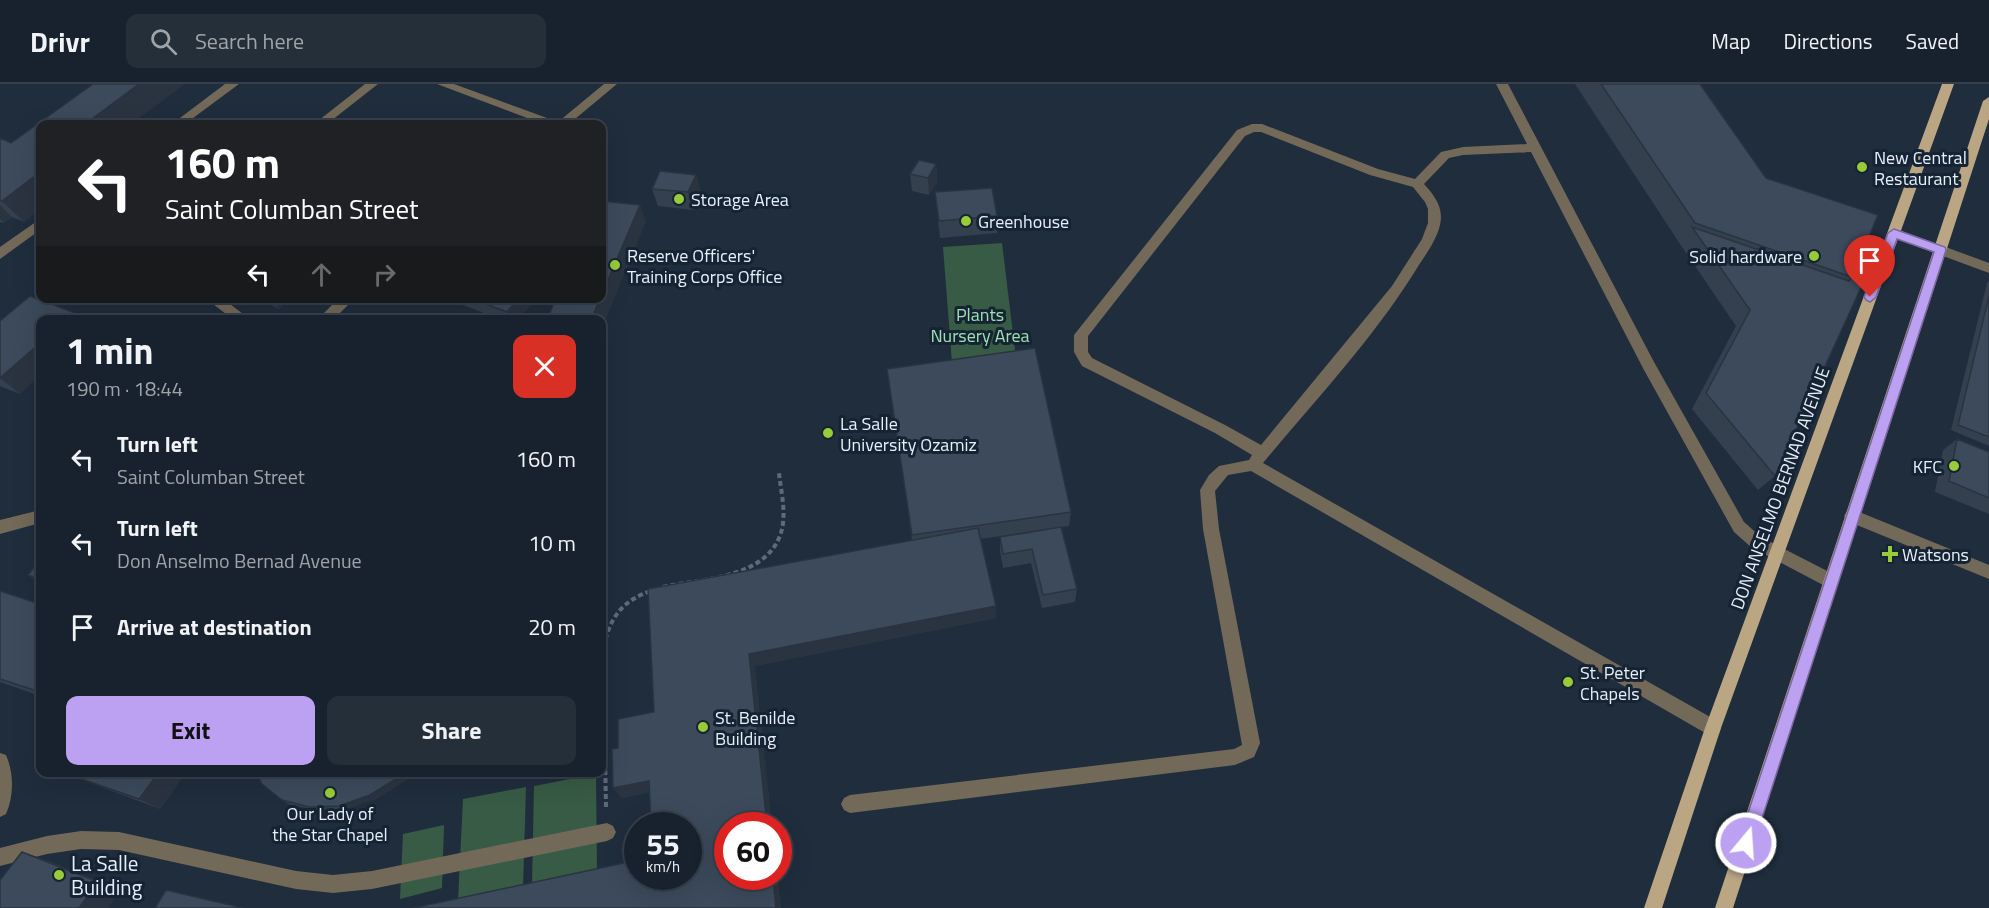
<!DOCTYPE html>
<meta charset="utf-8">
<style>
:root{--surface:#18222e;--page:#252f3a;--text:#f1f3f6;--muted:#9fa4aa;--line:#363f4a;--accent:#bca0f2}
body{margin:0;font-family:"Titillium Web",sans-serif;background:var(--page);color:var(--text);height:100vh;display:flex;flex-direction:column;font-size:22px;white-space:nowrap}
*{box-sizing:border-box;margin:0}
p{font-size:20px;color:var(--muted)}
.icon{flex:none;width:33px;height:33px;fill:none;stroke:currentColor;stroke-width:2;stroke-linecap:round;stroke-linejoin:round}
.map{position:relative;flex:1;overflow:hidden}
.drawer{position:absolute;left:36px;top:231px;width:570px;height:462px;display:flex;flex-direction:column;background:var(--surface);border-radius:12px;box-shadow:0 6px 24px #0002,0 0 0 2px var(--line)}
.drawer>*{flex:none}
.top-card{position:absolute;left:36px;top:36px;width:570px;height:183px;border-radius:12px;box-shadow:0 6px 24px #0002,0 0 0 2px var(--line);background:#202124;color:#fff;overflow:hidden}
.speed{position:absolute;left:624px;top:728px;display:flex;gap:12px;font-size:30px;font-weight:700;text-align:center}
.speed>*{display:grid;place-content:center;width:78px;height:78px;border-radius:50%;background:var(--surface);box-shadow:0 6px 24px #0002,0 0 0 2px var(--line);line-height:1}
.speed small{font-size:15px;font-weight:400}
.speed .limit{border:9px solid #d22;background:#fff;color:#111}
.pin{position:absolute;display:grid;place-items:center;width:51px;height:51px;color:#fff;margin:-62px -26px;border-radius:50% 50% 50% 0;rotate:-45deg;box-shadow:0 0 6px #0007}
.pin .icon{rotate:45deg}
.me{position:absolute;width:66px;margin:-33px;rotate:18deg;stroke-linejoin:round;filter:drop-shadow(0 0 4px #0008)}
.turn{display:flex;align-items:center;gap:21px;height:126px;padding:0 30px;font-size:27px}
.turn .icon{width:78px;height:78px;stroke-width:2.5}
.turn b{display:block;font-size:42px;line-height:51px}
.lanes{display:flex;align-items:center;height:57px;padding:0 30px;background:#0003;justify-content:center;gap:30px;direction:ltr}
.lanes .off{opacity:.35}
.round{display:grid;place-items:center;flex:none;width:63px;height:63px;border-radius:12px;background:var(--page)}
.overview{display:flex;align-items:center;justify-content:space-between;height:102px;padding:0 30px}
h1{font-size:36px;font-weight:700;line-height:45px}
.cta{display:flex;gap:12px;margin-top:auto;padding:12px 30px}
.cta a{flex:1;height:69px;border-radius:12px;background:var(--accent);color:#111;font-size:24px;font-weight:700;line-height:69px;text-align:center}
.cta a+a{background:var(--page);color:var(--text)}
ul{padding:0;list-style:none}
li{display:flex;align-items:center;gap:18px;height:84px;padding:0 30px}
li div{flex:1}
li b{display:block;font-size:22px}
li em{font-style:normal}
header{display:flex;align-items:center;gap:36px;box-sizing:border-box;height:84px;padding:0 30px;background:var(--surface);border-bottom:2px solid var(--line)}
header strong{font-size:28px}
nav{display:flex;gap:33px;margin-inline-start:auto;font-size:21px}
.search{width:420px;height:54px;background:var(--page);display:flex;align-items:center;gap:15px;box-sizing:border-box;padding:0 21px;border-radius:12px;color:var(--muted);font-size:22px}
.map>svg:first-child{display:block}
</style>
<header>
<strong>Drivr</strong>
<div class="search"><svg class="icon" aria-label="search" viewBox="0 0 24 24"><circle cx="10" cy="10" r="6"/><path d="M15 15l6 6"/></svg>Search here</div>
<nav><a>Map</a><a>Directions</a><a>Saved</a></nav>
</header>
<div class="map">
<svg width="1989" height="824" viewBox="0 0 1989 824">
<rect width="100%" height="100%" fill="#202d3d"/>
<path fill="#385b45" d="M1002 159 1016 274 952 279 943 163Z
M596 690 597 790 532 802 534 702Z
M526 703 523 803 458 817 463 715Z
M444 741 442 804 400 815 403 750Z"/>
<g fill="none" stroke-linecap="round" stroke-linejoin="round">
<path stroke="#5f6a79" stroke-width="4" stroke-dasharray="5 3" stroke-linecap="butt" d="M663 503C703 494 770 495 782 445 786 427 781 407 779 389
M606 723 603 567C609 534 621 517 653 506"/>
<path fill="#736958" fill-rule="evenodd" d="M225 0H239L185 40H172Z
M40 135V146L0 175V163Z
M1852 425 1989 481V495L1847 437 1844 432 1847 427Z
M0 669 6 671C14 689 14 712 6 730L0 733Z
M607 739 613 742 616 748 613 754 607 757 372 805 333 809 296 805 119 766 81 765 47 770 0 782V764L47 752 81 747 119 748 296 787 333 791 372 787Z"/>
<path fill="#736958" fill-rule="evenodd" d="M365 0H378L327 40H314Z
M437 0H454L558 38 604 0H617L569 40H543Z
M1496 0H1508L1654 278 1744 438 1761 453 1837 492 1839 497 1837 502 1831 504 1825 502 1751 463 1734 448 1644 286 1531 68 1463 71 1449 74 1424 100C1435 112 1444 124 1440 141 1436 158 1423 174 1414 189 1371 257 1314 318 1263 379L1719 638 1721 644 1719 650 1713 652 1707 650 1251 387 1228 391 1215 407 1219 445 1260 659 1254 673 1235 681 850 729 844 726 841 720 844 714 850 711 1234 665 1242 661 1203 445 1200 406 1209 391 1219 382 1249 376 1252 371 1215 349 1082 282 1074 268V251L1237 46 1252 40H1262L1378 85 1415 95 1441 68 1463 63 1527 60ZM1254 48H1261L1370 91 1413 103 1425 118 1428 125V139L1422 155 1392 202 1261 361 1225 341 1092 274 1088 268V252L1245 52Z
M1894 144 1989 179V189L1889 152 1888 149Z
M205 214H222L251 236H234Z
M339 214H355L333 236H317Z
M40 426V439L0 450V436Z"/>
<path fill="#baa683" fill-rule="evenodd" d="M1942 0H1954L1721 644 1662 824H1644L1705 644Z
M1989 13V35L1733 824H1715L1983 17Z"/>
</g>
<path fill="#34404e" d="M1575 0H1700L1766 94 1852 193 1775 392 1758 406 1692 325 1736 242 1680 160Z
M40 40V125L24 138 12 133 4 139 0 138V54L11 59Z
M936 80 937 98 929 111 912 107 910 90Z
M696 91 701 108 693 126 658 122 652 105Z
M935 108 997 132V149L940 154Z
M1989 197V362L1951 346 1987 199Z
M259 214H291L279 225Z
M445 214H537L517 236H502Z
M0 237 20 310 0 302Z
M887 285 1071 428 1069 442 1061 443 1077 505 1075 518 1042 524 1031 479 1003 484 1000 467V453L1057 444 980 455 996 534 755 582 728 792H777L781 824H413L688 792 649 708 622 714 613 704 618 664 654 628 912 456Z
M1957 355 1989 368V430L1935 408 1943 366Z
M40 476V499L28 491Z
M0 507 40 520V612L0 598Z
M72 688H186L160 725 93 700 70 691Z
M256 688H413L405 697 376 715 345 725 315 726 288 720 282 716Z"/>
<path fill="#2a3440" d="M139 0H185L131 40H85Z
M936 80 937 98 929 111 928 94Z
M40 88V125L24 138 2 117Z
M696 91 701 108 693 126 688 108Z
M0 121 12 133 4 139 0 135Z
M640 121 646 138 602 244V236H591L600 214H602V210Z
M270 214H291L279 225Z
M519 214H537L517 236H511L507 228Z
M75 229 82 236H67Z
M40 259V291L20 310 0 294Z
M996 522V534L755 582 772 741H767L749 570Z
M159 688H186L160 725 139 715Z
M404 688H413L405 697 376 715 345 725 339 722Z
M649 697 657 707 622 714 613 704Z
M22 768 47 776 121 806 108 824H79Z
M773 792H777L781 824H776Z"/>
<path fill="#3c4a5b" stroke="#2a3440" stroke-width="1.5" d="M93 0H139L85 40H40V88L2 117 0 116V54L11 59Z
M1601 0H1700L1766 94 1878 131 1852 193 1695 139Z
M919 76 936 80 928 94 910 90Z
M660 87 696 91 688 108 652 105Z
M992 104 997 132 939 137 935 108Z
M602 117 640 121 602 210Z
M1692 143 1849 197 1852 193 1850 192 1864 197 1775 392 1706 309 1750 226Z
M30 212 75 229 67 236H40V259L0 294V237Z
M1989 212V353L1958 341Z
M470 214H519L507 228Z
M556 214H600L591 236H547Z
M1035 264 1071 428 912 451 887 285Z
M1957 355 1989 368V414L1949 397Z
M1061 443 1077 505 1043 511 1032 465 1003 470 1000 453Z
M978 444 996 522 749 570 767 741H728V792H773L776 824H413L638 776V792H688V741H651L649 697 613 704 612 665 618 664V635L654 628 648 505Z
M40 476V495L28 491Z
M0 507 40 520V608L0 595Z
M72 688H159L139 715 70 691Z
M256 688H404L399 693 370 711 339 722 309 723 282 716 262 700Z
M22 768 98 798 79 824H0V796Z
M166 806 243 824H155Z"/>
<path fill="#bca0f2" stroke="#7a689d" stroke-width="1.5" d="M1894 145 1945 163 1946 166 1754 759 1751 764 1746 767 1740 764 1738 759 1934 168 1897 155 1876 213 1870 218 1866 216 1864 213 1888 149Z"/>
<g fill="#97cc38" stroke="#162332" stroke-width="2">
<circle cx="1862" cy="83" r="6"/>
<circle cx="679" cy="115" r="6"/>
<circle cx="966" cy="137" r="6"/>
<circle cx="1814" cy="172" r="6"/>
<circle cx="615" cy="181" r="6"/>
<circle cx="828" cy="349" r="6"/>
<circle cx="1954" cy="382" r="6"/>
<path d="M1887 461h6v6h6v6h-6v6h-6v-6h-6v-6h6z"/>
<circle cx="1568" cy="598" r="6"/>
<circle cx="703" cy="643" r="6"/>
<circle cx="330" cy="709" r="6"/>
<circle cx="59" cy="791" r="6"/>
</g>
<g text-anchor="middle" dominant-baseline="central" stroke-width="6" stroke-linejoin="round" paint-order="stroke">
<g font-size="18" fill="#e7effa" stroke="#162332" text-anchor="start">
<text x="1874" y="73">New Central<tspan x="1874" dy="21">Restaurant</tspan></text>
<text x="691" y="115">Storage Area</text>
<text x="978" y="137">Greenhouse</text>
<text x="627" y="171">Reserve Officers'<tspan x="627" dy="21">Training Corps Office</tspan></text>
<text x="1802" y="172" text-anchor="end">Solid hardware</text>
<text x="840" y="339">La Salle<tspan x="840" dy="21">University Ozamiz</tspan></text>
<text x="1942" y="382" text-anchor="end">KFC</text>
<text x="1902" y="470">Watsons</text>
<text x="1580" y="588">St. Peter<tspan x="1580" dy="21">Chapels</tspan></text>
<text x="715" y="633">St. Benilde<tspan x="715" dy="21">Building</tspan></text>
<text x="330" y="729" text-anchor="middle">Our Lady of<tspan x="330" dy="21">the Star Chapel</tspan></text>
</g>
<g font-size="18" fill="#9ce0b4" stroke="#162332">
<text x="980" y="230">Plants<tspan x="980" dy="21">Nursery Area</tspan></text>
</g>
<g font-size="18" fill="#e7effa" stroke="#162332">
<text transform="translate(1780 404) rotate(-70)">DON ANSELMO BERNAD AVENUE</text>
</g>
<g font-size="21" fill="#e7effa" stroke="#162332" text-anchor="start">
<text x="71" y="779">La Salle<tspan x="71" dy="24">Building</tspan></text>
</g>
</g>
</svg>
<div class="speed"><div>55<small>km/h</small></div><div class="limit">60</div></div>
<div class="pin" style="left:1870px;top:213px;background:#d93025"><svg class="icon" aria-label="arrive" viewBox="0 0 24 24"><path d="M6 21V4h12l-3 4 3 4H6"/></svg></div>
<svg class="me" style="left:1746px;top:759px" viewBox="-20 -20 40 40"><circle r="17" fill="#bca0f2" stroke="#fff" stroke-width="3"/><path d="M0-11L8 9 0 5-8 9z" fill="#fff"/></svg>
<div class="top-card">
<div class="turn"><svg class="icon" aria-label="left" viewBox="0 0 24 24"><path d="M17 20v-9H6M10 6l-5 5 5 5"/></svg><div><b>160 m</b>Saint Columban Street</div></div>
<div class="lanes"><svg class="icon" aria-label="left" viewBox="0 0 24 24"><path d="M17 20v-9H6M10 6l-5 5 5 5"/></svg><svg class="icon off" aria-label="ahead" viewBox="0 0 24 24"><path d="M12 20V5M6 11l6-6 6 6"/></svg><svg class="icon off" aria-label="right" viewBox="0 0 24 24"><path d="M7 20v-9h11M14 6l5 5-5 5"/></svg></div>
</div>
<section class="drawer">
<div class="overview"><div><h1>1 min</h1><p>190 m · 18:44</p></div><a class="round" style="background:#d93025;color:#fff"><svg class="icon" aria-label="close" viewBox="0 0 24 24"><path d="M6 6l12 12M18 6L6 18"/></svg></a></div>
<ul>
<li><svg class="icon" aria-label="left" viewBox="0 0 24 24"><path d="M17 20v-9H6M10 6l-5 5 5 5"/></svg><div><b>Turn left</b><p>Saint Columban Street</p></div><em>160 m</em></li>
<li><svg class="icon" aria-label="left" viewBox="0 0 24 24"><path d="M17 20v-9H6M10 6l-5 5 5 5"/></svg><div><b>Turn left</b><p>Don Anselmo Bernad Avenue</p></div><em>10 m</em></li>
<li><svg class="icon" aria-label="arrive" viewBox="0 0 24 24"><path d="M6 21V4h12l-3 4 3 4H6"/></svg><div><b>Arrive at destination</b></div><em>20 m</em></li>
</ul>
<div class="cta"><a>Exit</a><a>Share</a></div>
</section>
</div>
